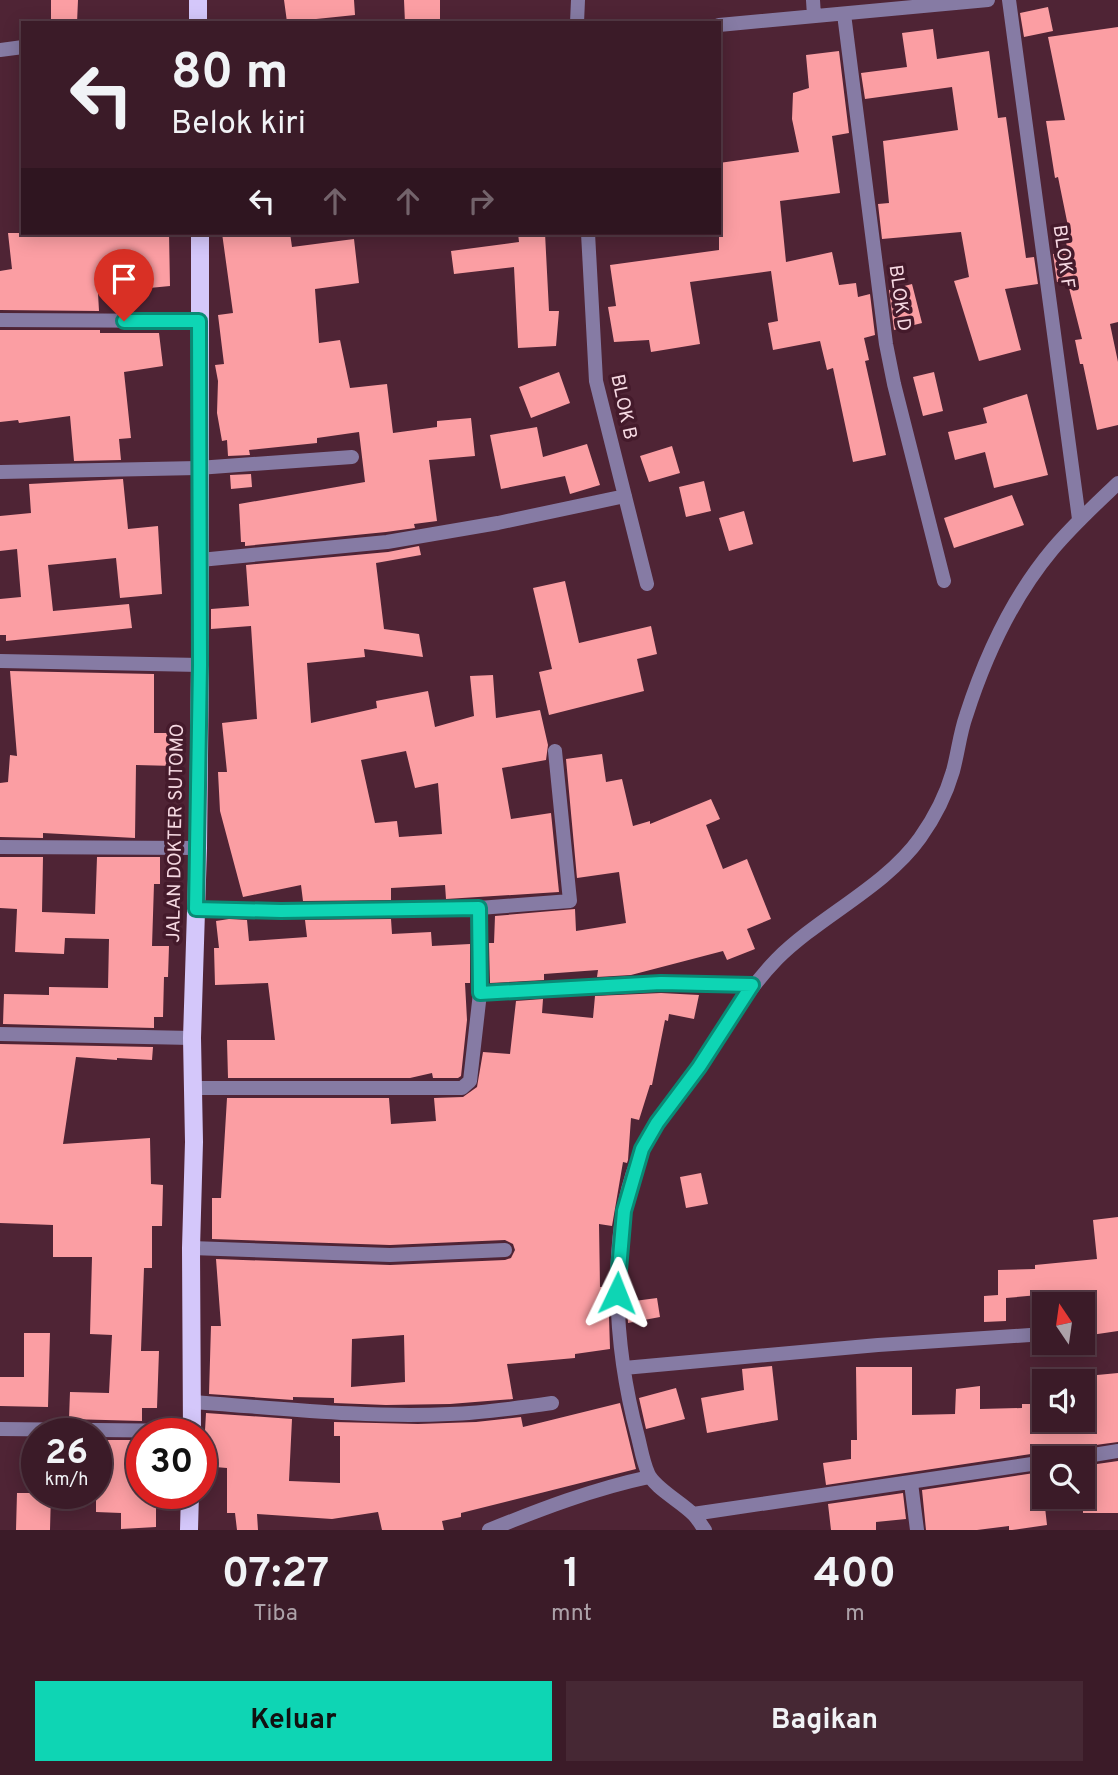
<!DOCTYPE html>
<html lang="id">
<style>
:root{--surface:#3b1b28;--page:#462834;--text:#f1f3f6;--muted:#aca1a8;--line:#543945;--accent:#0ed5b4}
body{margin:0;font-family:Overpass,sans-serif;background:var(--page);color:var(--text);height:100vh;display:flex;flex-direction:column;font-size:26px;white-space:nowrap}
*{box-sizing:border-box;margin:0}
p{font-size:23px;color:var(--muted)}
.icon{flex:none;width:38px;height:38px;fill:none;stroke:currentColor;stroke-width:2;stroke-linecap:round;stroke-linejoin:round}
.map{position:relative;height:1530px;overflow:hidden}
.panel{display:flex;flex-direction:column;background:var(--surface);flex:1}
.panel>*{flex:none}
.top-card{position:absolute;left:21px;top:21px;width:700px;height:214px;border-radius:0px;box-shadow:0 4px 18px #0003,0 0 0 2px var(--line);background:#3b1b28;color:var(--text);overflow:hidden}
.needle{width:46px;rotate:347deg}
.fabs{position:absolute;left:1032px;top:1292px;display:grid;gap:14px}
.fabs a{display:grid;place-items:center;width:63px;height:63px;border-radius:0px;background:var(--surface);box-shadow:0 4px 18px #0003,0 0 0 2px var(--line);font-size:35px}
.speed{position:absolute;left:21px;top:1418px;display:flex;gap:14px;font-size:35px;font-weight:700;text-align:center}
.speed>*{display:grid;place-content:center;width:91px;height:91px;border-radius:50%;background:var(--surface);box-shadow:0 4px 18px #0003,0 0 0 2px var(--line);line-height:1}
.speed small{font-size:18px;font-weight:400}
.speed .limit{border:10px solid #d22;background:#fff;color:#111}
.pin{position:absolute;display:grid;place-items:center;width:60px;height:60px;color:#fff;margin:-72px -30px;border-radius:50% 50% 50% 0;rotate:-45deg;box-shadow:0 0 7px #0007}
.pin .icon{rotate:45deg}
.me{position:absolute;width:77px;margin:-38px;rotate:2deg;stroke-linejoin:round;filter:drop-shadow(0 0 5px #0008)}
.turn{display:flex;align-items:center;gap:24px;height:147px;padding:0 35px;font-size:32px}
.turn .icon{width:91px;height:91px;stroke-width:2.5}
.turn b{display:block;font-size:49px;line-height:60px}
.lanes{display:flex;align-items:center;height:66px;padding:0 35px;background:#0003;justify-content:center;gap:35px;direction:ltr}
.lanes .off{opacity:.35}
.eta{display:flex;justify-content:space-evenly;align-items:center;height:119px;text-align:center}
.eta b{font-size:42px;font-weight:700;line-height:49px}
.primary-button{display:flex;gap:14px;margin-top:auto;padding:14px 35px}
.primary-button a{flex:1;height:80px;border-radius:0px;background:var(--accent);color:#111;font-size:28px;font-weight:700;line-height:80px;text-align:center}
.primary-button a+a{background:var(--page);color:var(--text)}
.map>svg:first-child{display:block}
</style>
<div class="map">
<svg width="1118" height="1530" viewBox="0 0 1118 1530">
<rect width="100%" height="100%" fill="#4f2435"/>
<path fill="#fb9ea3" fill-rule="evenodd" d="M51 0H78L77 23H51Z
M284 0H354L355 15 287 22Z
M404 0H440V23H405Z
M1048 7 1053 31 1024 37 1020 13Z
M1118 27V322L1110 324 1118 362V425L1097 430 1083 364H1080L1075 340 1082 339 1067 280 1057 282 1053 254 1068 252 1064 232 1069 231 1058 177 1055 178 1046 121 1065 120 1048 37Z
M933 29 937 59 989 51 998 118 1006 117 1026 258 1034 257 1038 284 1005 289 1021 350 979 361 954 281 969 277 961 232 882 239 878 204 889 203 883 141 958 130 952 87 865 99 861 73 907 67 902 33Z
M839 51 849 133 832 136 840 193 780 201 786 262 832 252 839 285 856 283 858 297 870 294 875 335 864 338 869 360 865 361 886 455 853 462 833 368 827 370 820 341 773 350 768 323 778 321 771 271 690 282 700 344 651 352 649 340 614 342 608 307 616 306 610 265 719 250V163L799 152 792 119 793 93 809 88 806 55Z
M8 233H169L170 286 98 293 99 311 0 310V271L12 269Z
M222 233H290L292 247 354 239 359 283 315 289 319 343 340 340 350 388 387 384 393 433 437 427V421L471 418 475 456 429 460 437 521 414 524 415 528 386 532 245 546V542H241L239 504 365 482 359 432 317 438V443L249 450 250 455 228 456 227 440 222 441 217 413 218 381 215 365 224 364 218 315 233 313Z
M518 233H545L549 311H559L556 346 518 348 514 267 454 274 451 251 519 242Z
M912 284 922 323 894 330 889 290Z
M0 330H100V333H159L163 366 124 372 131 438 119 439 121 460 74 461 70 416 19 423 18 420 0 422Z
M559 372 570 403 531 418 519 387Z
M934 372 943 411 923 416 913 377Z
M1027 394 1048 475 994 488 985 452 955 460 948 432 987 423 983 408Z
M537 427 543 457 587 444 600 485 570 494 565 476 501 489 490 435Z
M672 446 680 473 649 482 640 456Z
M251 474 252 487 231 489 230 475Z
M123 479 128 529 158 526 162 594 120 598 116 558 48 565 53 611 129 604 132 628 6 641V635H0V599L21 597 17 549 0 551V516L31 513 29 484Z
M704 481 711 511 686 517 679 487Z
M1012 495 1024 525 954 548 944 518Z
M744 511 753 544 729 551 719 518Z
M419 546 421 555 376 563 384 629 419 634 423 657 364 649 365 657 307 663 311 723 377 708 376 701 428 691 435 727 474 716 470 676 493 675 496 718 540 710 548 745 546 760 502 768 511 819 551 813 559 892 446 899 445 885 391 888V900L303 901 301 885 243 897 220 811 218 772H227L222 723 257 719 251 626 211 629V609L249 606 246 565 388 552ZM406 751 415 788 438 783 442 834 399 837 397 821 375 823 361 760Z
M565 581 579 643 651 626 657 654 637 659 644 691 549 715 539 672 552 669 533 588Z
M10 671 154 674V733H176L175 766 136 765 135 838 43 833V838L0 837V783L8 782 10 755 17 756Z
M602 754 606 782 622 779 633 826 650 821V824L711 799 720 819 706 825 723 869 747 859 771 919 747 929 755 949 727 960 723 951 631 975 597 977 598 970 544 974V980L490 983 489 943H494L495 916 575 909 576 931 626 923 619 872 577 878 566 759Z
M0 857H43L42 912 95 914 97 857H160V884H154L152 946H169L168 977H164L163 1017H154V1028L3 1024 4 994 49 995V987L108 988 109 939 65 938 64 954 15 952 17 909 0 908Z
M229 919 247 920 249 941 307 937 305 920 391 919 392 934 431 932 432 946 470 944V983H465L467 1020 461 1076 458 1078H433L432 1073 410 1078H228L227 1040H275L268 983 215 985 214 948H219L216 921Z
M661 993 699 995 694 1019 669 1014 668 1021 665 1020 652 1085H650L639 1120 631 1118 628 1160 627 1163 623 1162 612 1226 599 1224 600 1287H608L610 1349 575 1354V1358L507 1364 513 1399 500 1400 450 1404 386 1405 334 1403V1398L293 1397V1400L209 1394 211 1326H221L216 1259 390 1265 505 1260 511 1258 515 1250 513 1244 505 1240 390 1245 212 1239V1198H221L227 1098H389L391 1124 436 1121 434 1098 463 1097 477 1087 483 1052 510 1054 516 1001 543 999 542 1013 593 1018 595 996ZM404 1335 405 1382 351 1387 352 1339Z
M0 1044 153 1047 152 1060 117 1058V1060L76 1057 63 1144 150 1138 151 1184 163 1185 162 1226H152V1268H144L141 1351H159L157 1408H142V1421L69 1419 70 1392 109 1393 112 1335 90 1334 92 1257H53V1225L0 1223Z
M701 1173 708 1204 686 1208 680 1177Z
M1118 1217V1331L1091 1335 1084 1291 1006 1298V1321L984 1322V1296L998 1295V1270L1035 1269V1265L1097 1259 1093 1220Z
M657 1298 660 1317 628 1323 627 1302Z
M24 1333H50L48 1407 0 1406V1377H24Z
M772 1366 778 1420 707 1433 701 1398 744 1390 742 1369Z
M856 1367H912V1415L955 1414 956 1389 980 1386V1409L1022 1408V1404H1045V1419H1083V1381L1045 1380 1118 1373V1442L1073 1448 1066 1455 1044 1452 826 1485 823 1463 851 1459V1440H857Z
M676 1388 685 1419 646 1429 639 1398Z
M620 1403 636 1469 461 1513V1517L442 1521 444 1530H382L378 1512 332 1519 257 1514 258 1530H237L235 1513H227V1468L203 1466 206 1413 292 1419 289 1481 340 1483V1436H334V1422L418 1424 476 1422 521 1417 523 1427Z
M96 1440H142V1493H156V1527L121 1529V1513L96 1512Z
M1118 1461V1513H1083V1466Z
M1041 1472 1047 1525 1012 1530H1009V1526L977 1530H926L922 1490Z
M17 1493H51L50 1530H16Z
M903 1493 906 1519 876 1522V1530H831L828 1504Z"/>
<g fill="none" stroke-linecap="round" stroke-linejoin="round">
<path stroke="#867ba4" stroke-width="14" d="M198 468 352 457"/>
<path stroke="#867ba4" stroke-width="14" d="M813 0 814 16
M1009 0 1079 519
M844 14 886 344 894 384 944 581
M577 23 578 0
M719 25 988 0
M0 50 23 47
M588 233 596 381 647 584
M0 320 199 321
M0 472 198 468
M200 560 387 542 498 523 625 496
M0 661 200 665
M0 847 198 848
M196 909 281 911 479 908 570 901 555 751
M480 993 661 983 752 985
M0 1034 192 1038
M194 1088H462L470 1081 480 993 479 908
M191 1248 390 1255 505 1250
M624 1368 878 1345 1030 1335
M192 1402C278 1408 365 1418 450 1414 484 1413 518 1408 552 1403
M0 1429 192 1431
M1075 1458 1118 1451
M911 1483 917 1530
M693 1514 1045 1462
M489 1530C541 1509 593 1489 649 1477
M705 1530C701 1525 698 1519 694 1515 682 1502 654 1488 648 1473 643 1462 641 1449 638 1437 615 1352 604 1229 643 1148 658 1117 682 1093 700 1065 725 1028 746 991 777 959 820 916 885 887 920 838 935 817 946 795 953 771 958 752 960 733 966 716 985 657 1012 598 1052 550 1072 526 1095 505 1118 483"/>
<path stroke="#d4c7fa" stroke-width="18" d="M198 0V23
M192 1433 191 1248 194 1142 192 1038 198 848 200 665V233
M189 1530 190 1493"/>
</g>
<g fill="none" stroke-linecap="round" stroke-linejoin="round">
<g stroke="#098a75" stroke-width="18">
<path id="route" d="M124 321H199L200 665 196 909 281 911 479 908 480 993 661 983 752 985 699 1067 657 1123 642 1149 624 1211 617 1293"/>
</g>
<use href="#route" stroke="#0ed5b4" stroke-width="12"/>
</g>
<g text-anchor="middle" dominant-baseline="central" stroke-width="7" stroke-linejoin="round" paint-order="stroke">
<g font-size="19" fill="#f6d9e2" stroke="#441a2b">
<text transform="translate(1063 257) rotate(82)">BLOK F</text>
<text transform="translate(899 298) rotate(82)">BLOK D</text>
<text transform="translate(623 407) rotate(78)">BLOK B</text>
<text transform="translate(176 833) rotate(-89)">JALAN DOKTER SUTOMO</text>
</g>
</g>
</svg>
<div class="fabs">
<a><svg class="needle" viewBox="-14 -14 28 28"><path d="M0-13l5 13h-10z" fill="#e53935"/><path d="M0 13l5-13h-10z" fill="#aca1a8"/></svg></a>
<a><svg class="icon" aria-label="sound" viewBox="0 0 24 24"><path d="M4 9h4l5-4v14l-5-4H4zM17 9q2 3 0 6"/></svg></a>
<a><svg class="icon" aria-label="search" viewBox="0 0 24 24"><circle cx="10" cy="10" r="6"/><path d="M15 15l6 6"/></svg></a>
</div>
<div class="speed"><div>26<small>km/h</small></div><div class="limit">30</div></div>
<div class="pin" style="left:124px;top:321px;background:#d93025"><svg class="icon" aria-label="arrive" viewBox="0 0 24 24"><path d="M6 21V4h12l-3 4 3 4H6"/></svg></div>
<svg class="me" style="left:617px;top:1293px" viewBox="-20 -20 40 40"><path d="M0-17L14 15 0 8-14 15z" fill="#0ed5b4" stroke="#fff" stroke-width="4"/></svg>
<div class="top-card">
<div class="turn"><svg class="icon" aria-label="left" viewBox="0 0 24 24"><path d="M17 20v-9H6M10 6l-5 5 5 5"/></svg><div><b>80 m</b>Belok kiri</div></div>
<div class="lanes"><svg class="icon" aria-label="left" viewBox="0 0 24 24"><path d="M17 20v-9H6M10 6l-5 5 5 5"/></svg><svg class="icon off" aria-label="ahead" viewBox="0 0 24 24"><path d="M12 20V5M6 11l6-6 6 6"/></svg><svg class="icon off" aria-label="ahead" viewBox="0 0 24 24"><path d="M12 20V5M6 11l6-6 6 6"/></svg><svg class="icon off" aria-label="right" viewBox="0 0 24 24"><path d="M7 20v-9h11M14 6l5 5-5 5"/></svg></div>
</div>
</div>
<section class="panel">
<div class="eta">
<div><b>07:27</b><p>Tiba</p></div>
<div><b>1</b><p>mnt</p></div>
<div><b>400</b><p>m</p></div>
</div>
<div class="primary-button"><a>Keluar</a><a>Bagikan</a></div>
</section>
